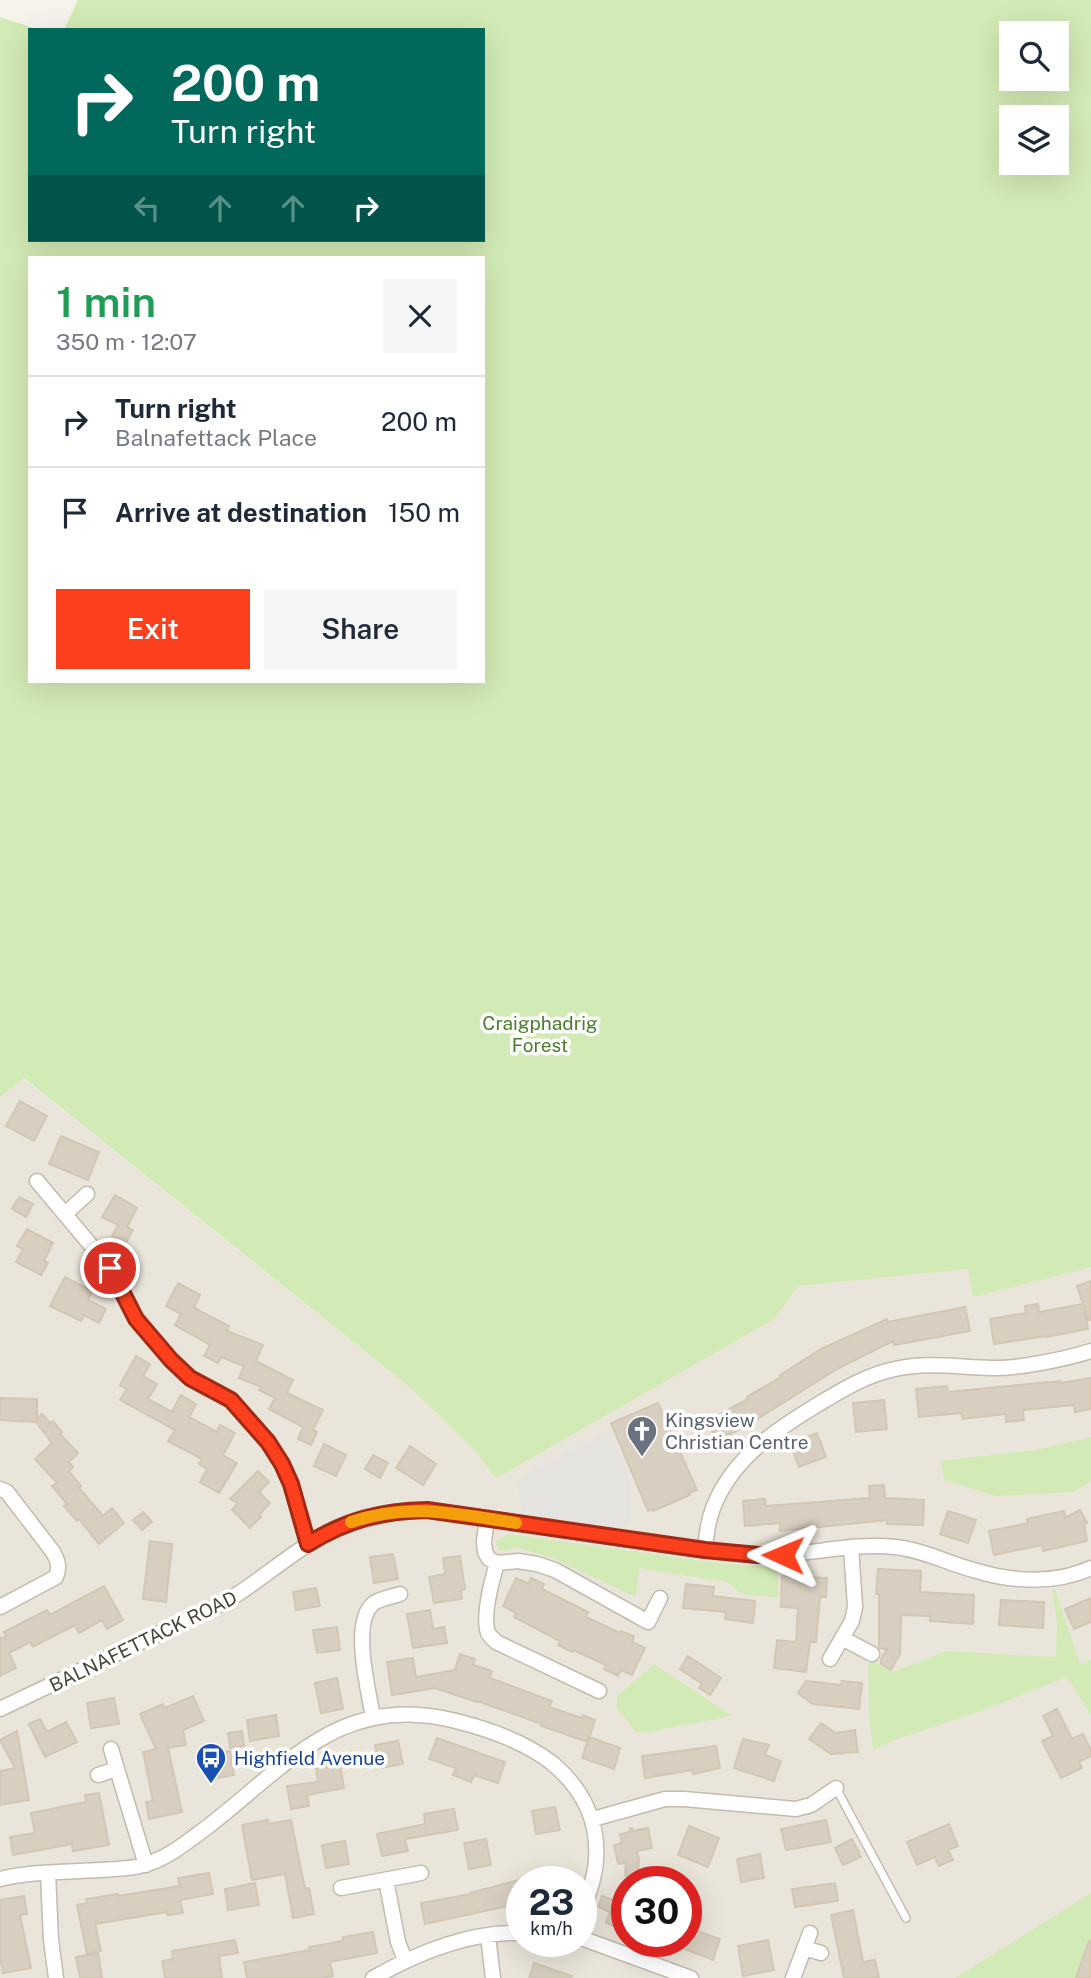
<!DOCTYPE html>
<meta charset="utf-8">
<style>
:root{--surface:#fff;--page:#f6f6f7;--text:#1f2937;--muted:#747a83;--line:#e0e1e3;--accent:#fc3f1d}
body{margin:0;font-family:"Public Sans",sans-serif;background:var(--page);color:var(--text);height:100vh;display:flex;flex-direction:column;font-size:26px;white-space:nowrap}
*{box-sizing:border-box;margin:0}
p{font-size:23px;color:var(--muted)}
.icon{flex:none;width:38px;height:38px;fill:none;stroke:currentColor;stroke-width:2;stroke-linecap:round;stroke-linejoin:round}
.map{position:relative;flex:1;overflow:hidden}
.panel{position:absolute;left:28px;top:256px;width:457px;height:427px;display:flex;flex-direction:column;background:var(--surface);border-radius:0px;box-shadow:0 7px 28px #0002}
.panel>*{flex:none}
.guide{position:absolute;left:28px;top:28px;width:457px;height:214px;border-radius:0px;box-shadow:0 7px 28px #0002;background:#00695c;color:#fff;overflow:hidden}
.fabs{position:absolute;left:999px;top:21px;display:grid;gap:14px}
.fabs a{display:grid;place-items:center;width:70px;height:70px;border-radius:0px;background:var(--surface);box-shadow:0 7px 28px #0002;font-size:35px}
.speed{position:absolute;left:506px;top:1866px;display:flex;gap:14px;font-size:35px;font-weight:700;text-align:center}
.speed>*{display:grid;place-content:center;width:91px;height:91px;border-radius:50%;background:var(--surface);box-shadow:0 7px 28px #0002;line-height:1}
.speed small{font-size:18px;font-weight:400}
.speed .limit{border:10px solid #d22;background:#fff;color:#111}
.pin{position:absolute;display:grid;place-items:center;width:60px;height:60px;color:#fff;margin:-30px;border:4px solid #fff;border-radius:50%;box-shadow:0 2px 7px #0007}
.me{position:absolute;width:77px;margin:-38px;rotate:271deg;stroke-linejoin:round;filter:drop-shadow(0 0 5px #0008)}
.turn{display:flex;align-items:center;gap:24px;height:147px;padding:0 28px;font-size:32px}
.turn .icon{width:91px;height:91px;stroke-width:2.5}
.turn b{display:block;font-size:49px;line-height:60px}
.lanes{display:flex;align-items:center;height:66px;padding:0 28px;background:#0003;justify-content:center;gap:35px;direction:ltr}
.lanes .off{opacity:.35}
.round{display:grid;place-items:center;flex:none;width:74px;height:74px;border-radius:0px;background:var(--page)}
.summary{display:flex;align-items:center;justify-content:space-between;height:119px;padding:0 28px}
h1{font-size:42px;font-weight:600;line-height:52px;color:#1e9e55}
.cta{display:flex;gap:14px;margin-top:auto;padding:14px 28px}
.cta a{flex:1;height:80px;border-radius:0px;background:var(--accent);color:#fff;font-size:28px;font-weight:600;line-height:80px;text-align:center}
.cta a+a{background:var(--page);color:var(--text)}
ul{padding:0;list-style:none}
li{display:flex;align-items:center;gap:21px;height:91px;padding:0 28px;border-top:2px solid var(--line)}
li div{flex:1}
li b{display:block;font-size:26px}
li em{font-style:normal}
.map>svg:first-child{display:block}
</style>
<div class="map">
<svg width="1091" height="1978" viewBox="0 0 1091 1978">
<rect width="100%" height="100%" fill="#f6f3ec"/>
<path fill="#eae5da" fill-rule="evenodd" d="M23 1078 413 1390 475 1451 496 1478 867 1188 1091 1123V1978H0V1097ZM522 1881H581V1941H522ZM626 1881H686V1941H626Z"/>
<path fill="#d2eab5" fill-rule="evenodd" d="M78 0H1091V1267L973 1297 968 1269 798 1286 774 1319 496 1478 475 1451 413 1390 24 1078 0 1097V17L40 30H30V240H483V30H64ZM1012 33H1057V79H1012ZM1012 117H1057V163H1012ZM30 257H483V681H30Z
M1091 1437V1482L1073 1492 996 1496 944 1480 941 1461 1036 1450Z
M508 1534 702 1561 749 1566 778 1567V1598L741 1594 727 1582 639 1568 636 1597 550 1557 518 1548 501 1551 496 1545 497 1541Z
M1055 1589 1080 1665 1091 1660V1715L1067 1677 986 1709 897 1739 873 1750 869 1712 868 1667 872 1661 892 1672 947 1651 1056 1657 1057 1622 1052 1590Z
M654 1664 732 1716 641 1733 635 1731 617 1708V1696Z
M1091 1893V1978H955Z"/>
<path fill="#e5e3e0" d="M611 1433 630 1480V1522L612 1532 534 1520 523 1513 517 1488 524 1477 538 1467 598 1436Z"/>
<path fill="#d8cfc1" stroke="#d3c7b4" stroke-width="2" d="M20 1101 47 1116 34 1141 6 1126Z
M61 1136 99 1152 88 1180 49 1164Z
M115 1195 137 1208 127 1227 133 1230 126 1243 112 1236 118 1225 102 1217Z
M19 1197 33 1204 26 1217 12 1209Z
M27 1229 53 1243 44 1261 48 1263 41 1275 16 1262 23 1249 17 1246Z
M65 1277 92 1291 88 1300 106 1309 99 1323 84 1315 81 1321 50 1306Z
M1091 1281V1320H1088L1084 1308 1088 1329 1046 1337V1336L994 1344 990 1319 1026 1313 1025 1306 1038 1304 1039 1312 1083 1304 1077 1286Z
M178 1283 200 1295 194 1308 229 1326 227 1331 263 1345 256 1361 293 1380 287 1393 323 1410 313 1430 317 1432 311 1445 298 1439 303 1427 269 1409 275 1398 259 1390 261 1387 239 1378 244 1366 221 1357 218 1363 204 1356 210 1345 175 1325 181 1314 166 1306Z
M965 1307 970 1331 894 1345 893 1341 837 1369 748 1425 717 1441 707 1421 748 1399 747 1397 781 1377 780 1375 821 1349 887 1319 888 1322Z
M136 1356 150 1364 143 1376 157 1384 148 1399 172 1412 181 1395 196 1404 189 1417 217 1432 220 1425 235 1433 223 1455 237 1463 219 1493 200 1482 207 1469 199 1464 202 1459 168 1441 175 1430 120 1400 127 1389 120 1385Z
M1091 1378V1409L1075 1412 1074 1405 1023 1410 1024 1420 1006 1422V1414L962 1419V1413L919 1417 916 1389 947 1386 948 1392 1060 1381V1383Z
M0 1398 37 1399V1419L42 1414 50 1423 53 1421 62 1432 60 1434 78 1453 69 1462 73 1467 69 1471 81 1486 79 1488 103 1516 112 1508 124 1523 99 1544 79 1519 77 1521 64 1506 67 1504 52 1486 57 1483 35 1459 52 1443 36 1422 0 1420Z
M884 1400 887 1429 856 1432 853 1403Z
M658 1403 697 1490 689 1493 690 1495 653 1511 652 1509 648 1511 611 1423Z
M817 1433 826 1457 799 1467 790 1444Z
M324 1444 346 1455 336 1476 314 1466Z
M410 1446 436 1464 423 1485 396 1468Z
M373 1455 388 1463 380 1478 365 1469Z
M258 1471 269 1482 259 1492 270 1503 259 1515 261 1517 250 1528 232 1510 238 1503 230 1499Z
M884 1485 885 1498 924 1500 923 1525 887 1524 888 1520 780 1531V1523L745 1526 743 1501 765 1499 766 1506 870 1498 869 1486Z
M1080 1510 1087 1523 1084 1524 1087 1541 1043 1551 1042 1545 994 1555 989 1531 1028 1523 1027 1519 1064 1511 1065 1518Z
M948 1511 976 1520 968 1543 940 1534Z
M143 1512 152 1522 142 1530 133 1520Z
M150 1541 172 1544 166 1602 143 1599Z
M393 1554 398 1579 374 1583 370 1557Z
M460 1556 465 1589 461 1590 462 1599 434 1603 429 1577 445 1574 443 1558Z
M878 1569 921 1571 920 1592 974 1595 973 1624 930 1621V1616L901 1615 900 1654 891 1670 881 1664V1659L887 1649 879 1648V1594H876Z
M782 1576 827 1578 826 1597H820L816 1642H810L806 1672 774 1668 777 1640 796 1642 798 1608 781 1607Z
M516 1578 529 1584 531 1578 544 1584 542 1589 588 1612 586 1617 620 1633 621 1631 634 1636 632 1642 645 1648 632 1675 621 1670 618 1676 604 1669 606 1665 573 1650 572 1652 558 1645 560 1641 514 1617 516 1613 503 1606Z
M686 1584 714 1587 713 1596 755 1601 753 1623 725 1619 726 1612 683 1608Z
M104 1586 123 1620 107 1629 102 1620 79 1633 75 1625 33 1647 30 1642 9 1653 16 1668 0 1676V1637L1 1639 6 1636 4 1632 47 1610 50 1615Z
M316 1588 320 1606 296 1610 293 1592Z
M1091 1598V1622L1074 1629 1065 1609Z
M1001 1600 1044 1602 1043 1628 999 1625Z
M430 1610 433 1629 444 1627 447 1643 413 1648 407 1614Z
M337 1627 340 1650 317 1653 313 1630Z
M460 1654 475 1659 473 1665 492 1671 490 1678 552 1701 549 1707 582 1718 583 1715 595 1720 588 1742 541 1726 542 1724 477 1701V1702L435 1688 392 1695 387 1662 413 1658 416 1677 455 1670Z
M688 1656 721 1678 710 1695 699 1688 702 1684 680 1669Z
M337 1678 343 1709 321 1713 315 1683Z
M806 1681 841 1685 842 1681 862 1683 859 1709 813 1704 798 1693Z
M193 1696 204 1721 183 1730 186 1745 168 1748 182 1812 149 1819 146 1802 153 1801 143 1752 156 1749 140 1714 163 1704 165 1708Z
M114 1698 119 1724 91 1728 87 1703Z
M1057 1709 1072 1739 1083 1734 1091 1750V1756L1079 1762 1082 1768 1061 1778 1042 1741 1053 1736 1043 1716Z
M276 1715 279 1736 250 1741 247 1720Z
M40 1719 47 1732 66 1722 77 1742 45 1757 29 1724Z
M821 1723 836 1733 855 1730 858 1752 831 1754 809 1739Z
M17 1731 29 1800 0 1805V1771L15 1768 0 1740Z
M242 1731 244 1746 230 1748 228 1733Z
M589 1737 620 1748 614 1769 582 1758Z
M437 1738 505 1762 498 1783 474 1775 471 1782 453 1775 456 1768 429 1759Z
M743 1739 769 1745 765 1755 781 1761 774 1781 734 1768Z
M398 1741 403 1764 380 1768 375 1745Z
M716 1746 720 1768 693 1774 692 1770 645 1778 642 1756Z
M230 1751 234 1775 211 1779 207 1755Z
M340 1764 344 1788 307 1795 309 1806 291 1809 287 1786 318 1782 316 1768Z
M99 1793 109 1845 73 1851 72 1844 13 1855 10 1837 35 1833 31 1813 86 1802 85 1795Z
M555 1807 560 1830 536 1834 532 1811Z
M454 1809 458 1830 405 1839 408 1851 382 1856 377 1834 425 1824 424 1814Z
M268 1820V1824L291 1820 305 1889 309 1888 314 1914 293 1918 285 1874 252 1880 242 1825Z
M826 1820 831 1842 786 1850 781 1829Z
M949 1824 958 1846 948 1850 953 1860 939 1866 935 1857 917 1865 907 1842Z
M689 1826 719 1838 708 1867 678 1855Z
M630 1828H632L633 1831 648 1828 652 1848 637 1851 639 1860 637 1878 625 1876 626 1863 618 1864 614 1845 622 1843 620 1834 630 1832Z
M486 1839 491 1865 469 1869 464 1843Z
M852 1839 861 1857 843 1865 835 1848Z
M345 1841 349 1864 326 1868 322 1845Z
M760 1854 764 1878 741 1882 737 1859Z
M209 1873 213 1894 180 1900 183 1913 167 1915V1912L95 1924 101 1951 87 1954 77 1905 87 1903 86 1899 118 1894V1896L180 1886 178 1878Z
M522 1879V1903L425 1924 421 1903 471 1894 470 1893Z
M255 1883 259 1905 228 1910 225 1889Z
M835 1883 838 1901 795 1907 792 1889Z
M24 1896 27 1914 20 1915 31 1968 3 1973 0 1958V1900Z
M602 1896 626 1905V1931L606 1923 610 1912 598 1907Z
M853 1910 863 1962 875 1960 879 1978H844L831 1915Z
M689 1928 720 1939 713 1960 682 1948 684 1941H686Z
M373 1932 377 1953 330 1962 333 1976 323 1978H247L244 1962 310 1950 309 1947 343 1941V1937Z
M235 1940 238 1953 219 1956 222 1978H165L162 1961 173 1959 172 1951Z
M768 1940 774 1970 743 1976 738 1946Z
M1089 1941 1091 1942V1978H1076Z
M98 1953 102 1978H80L76 1957Z
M534 1963 572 1976 571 1978H529Z"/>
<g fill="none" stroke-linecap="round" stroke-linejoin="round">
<g stroke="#c2bbae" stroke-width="10">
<path id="lane" d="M836 1788 906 1918"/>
</g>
<g stroke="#c2bbae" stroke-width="17">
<path id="street" d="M37 1181 110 1268 136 1319 171 1360 190 1378 231 1400 268 1442 282 1463 291 1484 308 1544
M65 1214 87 1194
M0 1489 7 1492 53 1552C58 1561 60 1567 56 1577L0 1607
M487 1519 484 1541 485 1552 489 1559 497 1563 518 1561 537 1564 555 1570 648 1622 660 1598
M705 1550C706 1536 708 1521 713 1508 732 1459 774 1431 817 1405 842 1390 866 1375 895 1369 927 1362 958 1367 991 1368 1018 1369 1065 1359 1091 1351
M497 1563C492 1580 482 1616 488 1633 490 1636 493 1639 496 1642L599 1691
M842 1638 872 1654
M830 1659 852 1621 855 1607 851 1547
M0 1709 225 1602C259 1582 288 1555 323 1535 355 1516 390 1511 427 1510 504 1520 581 1533 658 1544 691 1548 725 1554 758 1555 804 1557 849 1542 895 1547 924 1550 949 1564 977 1571 1013 1582 1056 1584 1091 1568
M373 1717C369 1692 350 1621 374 1603 381 1598 392 1597 400 1594
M111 1749 117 1769
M98 1775 117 1769 146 1865
M593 1819 665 1799H684L796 1809 811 1805 836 1788
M48 1873 51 1940 56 1978
M0 1879C32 1871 67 1872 100 1870 115 1869 133 1869 147 1864 169 1857 187 1842 206 1828 286 1767 341 1691 456 1721 488 1729 525 1742 552 1763 582 1788 599 1821 596 1860 595 1879 587 1898 581 1916
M386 1880 398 1942 405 1960
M341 1888 421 1873
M488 1936 493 1978
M581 1938 691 1978
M804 1948 821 1953
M373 1978C417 1953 469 1931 522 1933
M793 1978 810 1933"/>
</g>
<use href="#lane" stroke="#fff" stroke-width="7"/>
<use href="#street" stroke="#fff" stroke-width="14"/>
</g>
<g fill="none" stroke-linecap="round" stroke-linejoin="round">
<g stroke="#a42913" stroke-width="18">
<path id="route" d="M110 1268 136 1319 171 1360 190 1378 231 1400 268 1442 282 1464 291 1484 308 1544C346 1520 382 1511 427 1510L705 1550 758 1555H783"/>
</g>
<use href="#route" stroke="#fc3f1d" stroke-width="12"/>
<path stroke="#f59e0b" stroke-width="12" d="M351 1522C409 1502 458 1514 516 1523"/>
</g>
<defs>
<g id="church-pin" transform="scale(1.575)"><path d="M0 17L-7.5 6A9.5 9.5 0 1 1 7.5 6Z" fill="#6b7280" stroke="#fff"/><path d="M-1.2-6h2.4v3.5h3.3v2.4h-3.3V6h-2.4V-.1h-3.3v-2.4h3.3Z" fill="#fff"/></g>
<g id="bus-pin" transform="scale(1.575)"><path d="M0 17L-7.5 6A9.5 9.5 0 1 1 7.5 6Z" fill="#1a4fb4" stroke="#fff"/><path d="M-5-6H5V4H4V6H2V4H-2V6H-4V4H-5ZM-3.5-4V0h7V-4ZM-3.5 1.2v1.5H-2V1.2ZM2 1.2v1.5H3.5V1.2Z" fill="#fff"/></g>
</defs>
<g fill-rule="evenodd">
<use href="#church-pin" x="642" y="1431"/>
<use href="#bus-pin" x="211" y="1758"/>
</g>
<g text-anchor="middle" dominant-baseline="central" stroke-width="7" stroke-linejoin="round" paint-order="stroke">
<g font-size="19" fill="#4a7f2a" stroke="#fff">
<text x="540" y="1023">Craigphadrig<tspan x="540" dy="22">Forest</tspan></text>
</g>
<g font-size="19" fill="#5b616d" stroke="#fff" text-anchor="start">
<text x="665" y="1420">Kingsview<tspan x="665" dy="22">Christian Centre</tspan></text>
</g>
<g font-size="19" fill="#4b4439" stroke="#fff">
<text transform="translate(143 1641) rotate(-26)">BALNAFETTACK ROAD</text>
</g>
<g font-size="19" fill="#164399" stroke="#fff" text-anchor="start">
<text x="234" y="1758">Highfield Avenue</text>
</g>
</g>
</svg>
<div class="fabs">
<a><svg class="icon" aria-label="search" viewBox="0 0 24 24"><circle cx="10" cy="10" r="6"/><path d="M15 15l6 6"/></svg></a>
<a><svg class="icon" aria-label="layers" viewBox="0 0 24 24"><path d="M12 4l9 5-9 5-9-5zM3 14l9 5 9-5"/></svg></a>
</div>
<div class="speed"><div>23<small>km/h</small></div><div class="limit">30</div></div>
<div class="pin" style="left:110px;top:1268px;background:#d93025"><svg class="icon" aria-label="arrive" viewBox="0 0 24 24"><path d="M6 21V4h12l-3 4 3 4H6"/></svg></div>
<svg class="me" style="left:783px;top:1555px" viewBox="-20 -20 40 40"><path d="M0-17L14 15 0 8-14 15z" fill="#fc3f1d" stroke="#fff" stroke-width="4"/></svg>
<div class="guide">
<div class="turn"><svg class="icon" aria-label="right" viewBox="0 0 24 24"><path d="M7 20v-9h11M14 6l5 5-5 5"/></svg><div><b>200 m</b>Turn right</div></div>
<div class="lanes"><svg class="icon off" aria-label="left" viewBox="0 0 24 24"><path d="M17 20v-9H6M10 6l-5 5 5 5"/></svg><svg class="icon off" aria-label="ahead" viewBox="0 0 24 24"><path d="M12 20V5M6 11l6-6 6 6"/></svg><svg class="icon off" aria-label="ahead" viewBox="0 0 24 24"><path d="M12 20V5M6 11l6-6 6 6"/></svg><svg class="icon" aria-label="right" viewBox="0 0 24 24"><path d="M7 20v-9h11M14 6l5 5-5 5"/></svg></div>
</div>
<section class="panel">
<div class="summary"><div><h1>1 min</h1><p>350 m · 12:07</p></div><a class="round"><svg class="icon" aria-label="close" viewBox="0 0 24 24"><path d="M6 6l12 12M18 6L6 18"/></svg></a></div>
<ul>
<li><svg class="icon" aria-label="right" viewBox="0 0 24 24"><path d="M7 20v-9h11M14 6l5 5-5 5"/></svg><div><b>Turn right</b><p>Balnafettack Place</p></div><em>200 m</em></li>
<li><svg class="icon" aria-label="arrive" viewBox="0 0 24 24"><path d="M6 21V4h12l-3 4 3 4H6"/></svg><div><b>Arrive at destination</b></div><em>150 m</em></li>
</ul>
<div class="cta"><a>Exit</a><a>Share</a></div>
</section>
</div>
